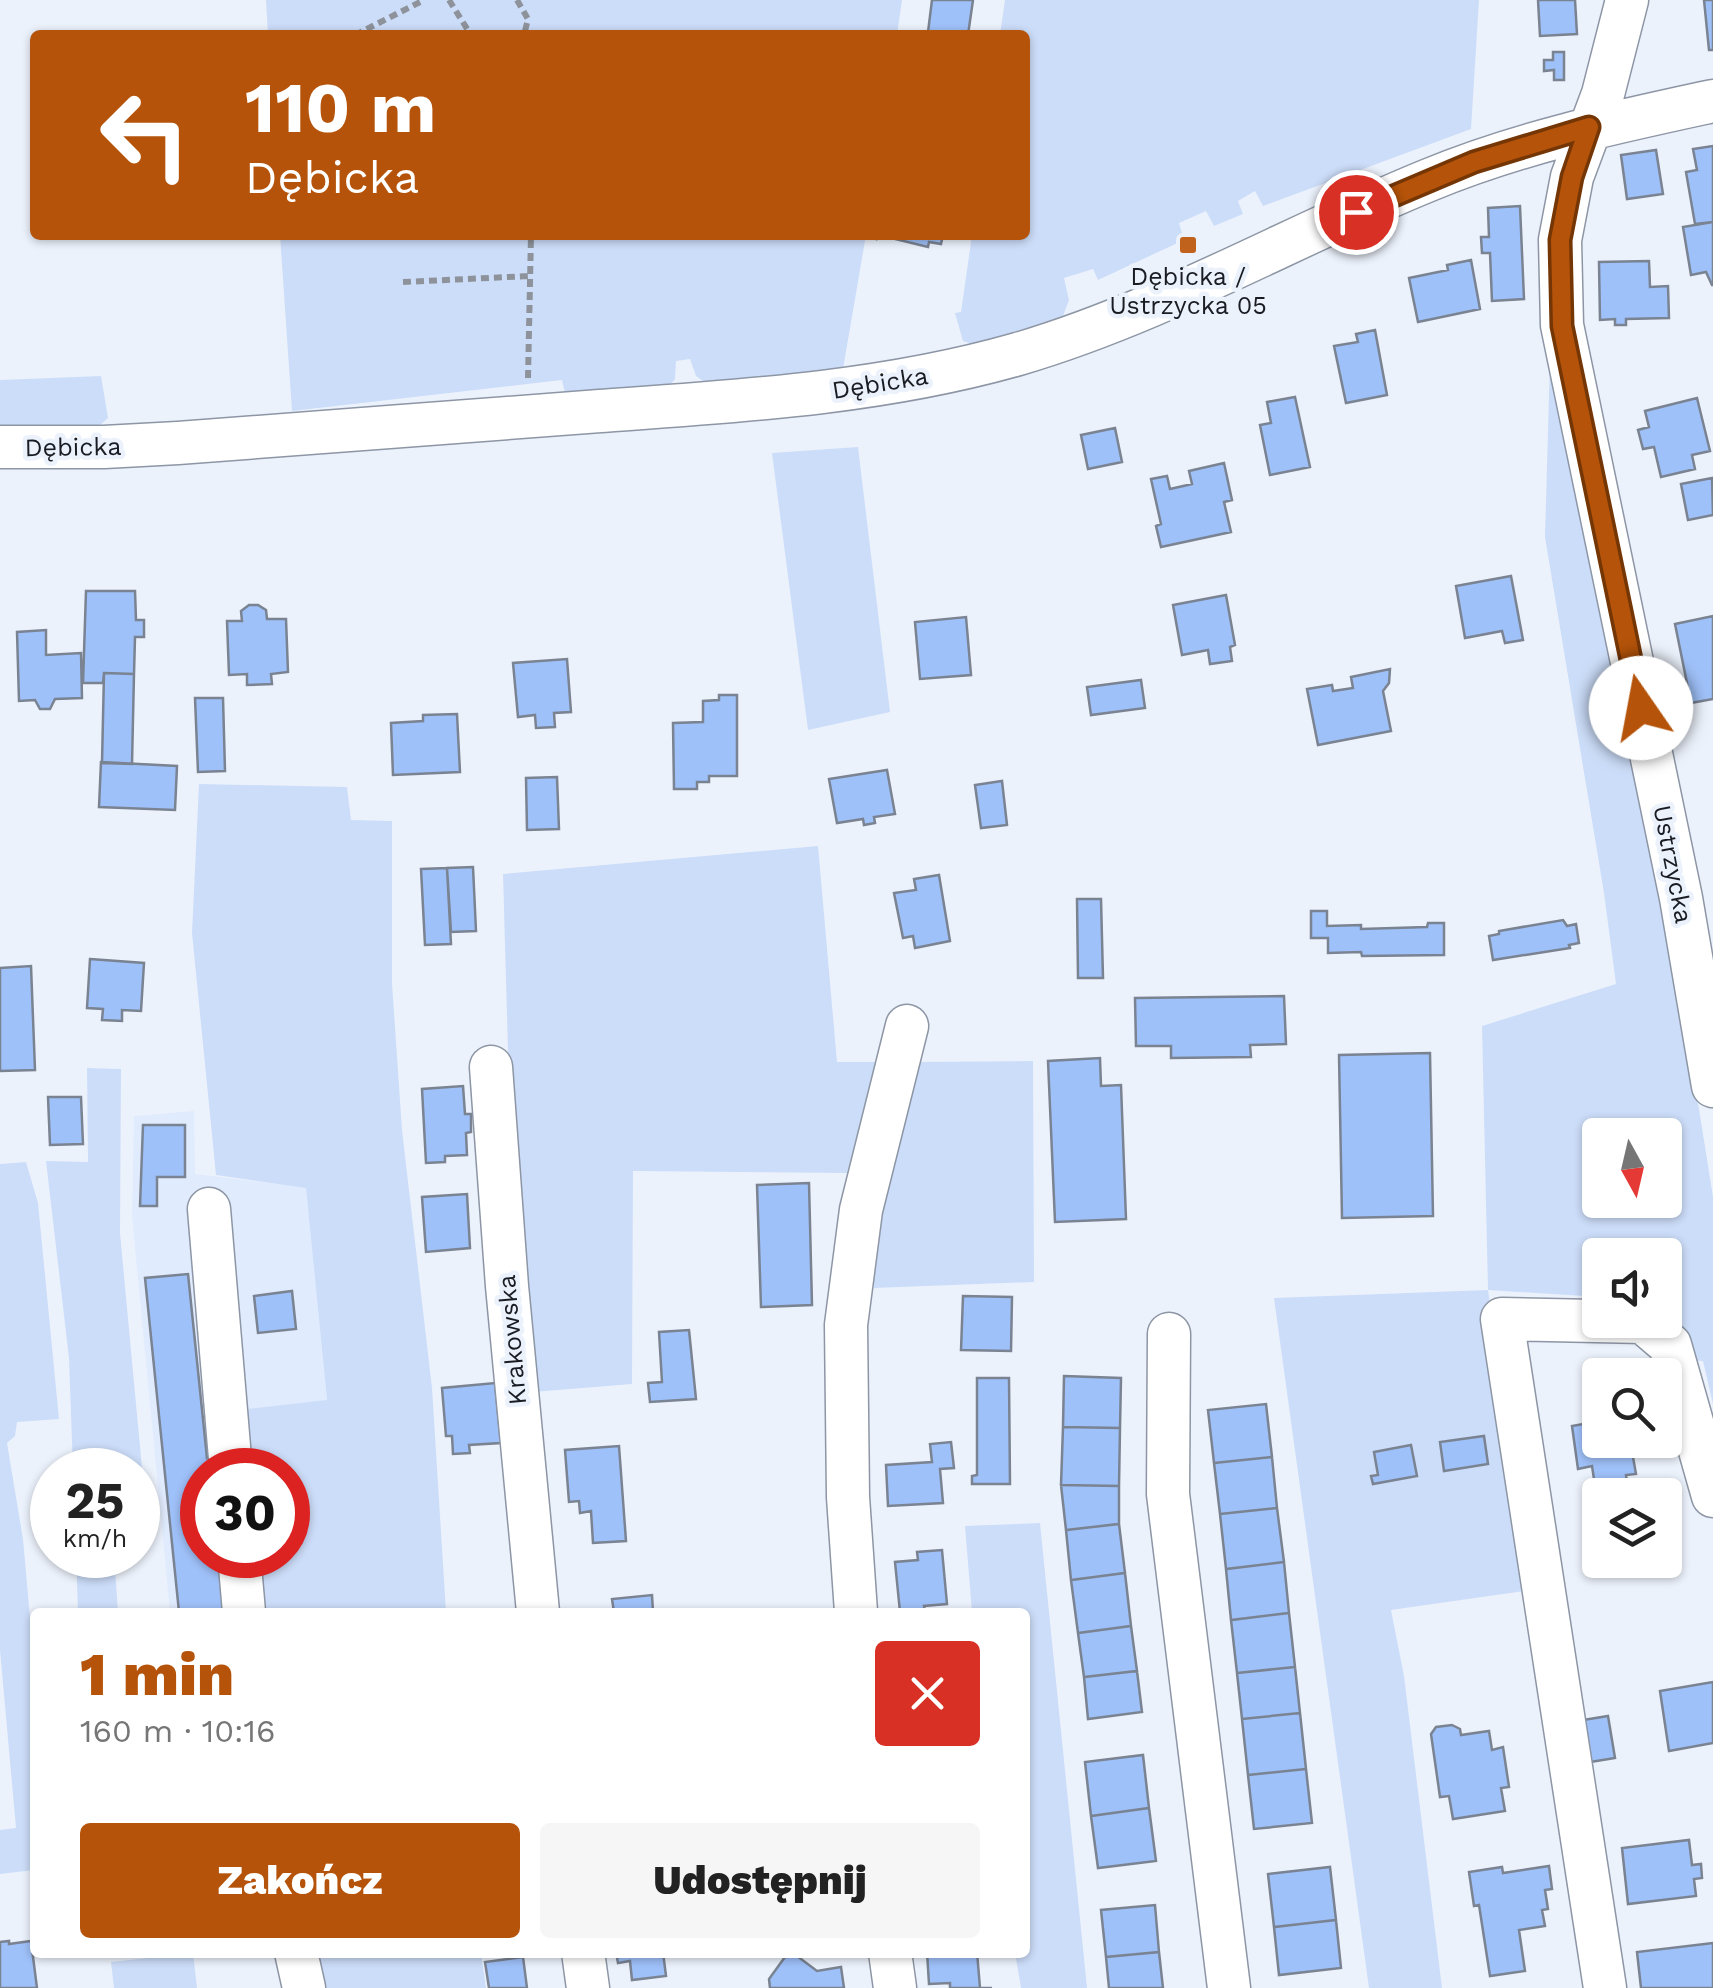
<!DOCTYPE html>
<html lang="pl">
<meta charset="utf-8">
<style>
:root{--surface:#fff;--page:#f6f6f6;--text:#222;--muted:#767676;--accent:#b45309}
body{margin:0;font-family:"Work Sans",sans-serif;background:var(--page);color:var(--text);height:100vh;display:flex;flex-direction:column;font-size:38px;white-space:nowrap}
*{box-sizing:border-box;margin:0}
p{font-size:32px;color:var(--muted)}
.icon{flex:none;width:55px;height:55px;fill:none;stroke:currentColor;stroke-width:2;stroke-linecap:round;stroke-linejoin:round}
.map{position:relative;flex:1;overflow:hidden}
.side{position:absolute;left:30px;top:1608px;width:1000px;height:350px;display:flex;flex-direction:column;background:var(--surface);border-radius:10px;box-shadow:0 2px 8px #0004}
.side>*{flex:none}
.banner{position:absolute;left:30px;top:30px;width:1000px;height:210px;border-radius:10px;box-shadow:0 2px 8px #0004;background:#b45309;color:#fff;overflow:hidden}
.needle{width:65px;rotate:172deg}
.fabs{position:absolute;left:1582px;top:1118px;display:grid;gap:20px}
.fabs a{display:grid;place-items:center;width:100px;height:100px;border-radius:10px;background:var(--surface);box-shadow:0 2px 8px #0004;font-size:50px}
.speed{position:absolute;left:30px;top:1448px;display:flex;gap:20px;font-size:50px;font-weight:700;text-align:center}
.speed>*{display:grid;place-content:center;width:130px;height:130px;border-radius:50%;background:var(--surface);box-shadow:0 2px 8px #0004;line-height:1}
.speed small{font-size:25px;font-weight:400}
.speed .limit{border:15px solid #d22;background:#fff;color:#111}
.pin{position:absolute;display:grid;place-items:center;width:85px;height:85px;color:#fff;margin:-42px;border:5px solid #fff;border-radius:50%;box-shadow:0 2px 10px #0007}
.me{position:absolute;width:110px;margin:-55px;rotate:348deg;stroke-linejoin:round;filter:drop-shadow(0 0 8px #0008)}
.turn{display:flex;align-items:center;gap:35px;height:210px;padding:0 50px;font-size:45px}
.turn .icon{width:130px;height:130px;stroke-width:2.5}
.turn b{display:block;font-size:70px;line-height:85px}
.round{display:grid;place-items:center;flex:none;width:105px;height:105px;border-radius:10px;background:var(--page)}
.overview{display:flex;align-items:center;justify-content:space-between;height:170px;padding:0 50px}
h1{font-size:60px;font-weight:800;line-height:75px;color:var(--accent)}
.primary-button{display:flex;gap:20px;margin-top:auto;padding:20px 50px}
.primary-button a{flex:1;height:115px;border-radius:10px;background:var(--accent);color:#fff;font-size:40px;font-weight:800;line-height:115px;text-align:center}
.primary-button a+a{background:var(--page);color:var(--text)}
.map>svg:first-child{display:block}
</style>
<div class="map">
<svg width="1713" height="1988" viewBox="0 0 1713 1988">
<rect width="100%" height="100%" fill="#ecf2fc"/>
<path fill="#e0ebfd" d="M194 1111 195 1174 306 1187 327 1401 238 1410 202 1470V1555L256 1612H170L132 1216 134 1116Z"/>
<path fill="#ccddf9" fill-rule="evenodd" d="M266 0H902L897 35H268Z
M1005 0H1479L1471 129 1263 206 1255 191 1238 201 1243 214 1214 226 1206 211 1179 223 1184 240 1098 280 1093 269 1064 278 1069 300 1063 316 975 345 963 341 955 313 961 312 972 235H1025V35H1000Z
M280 235H866L843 369 706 383 696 376 690 359 676 361 675 379 671 384 565 393 562 380 292 411Z
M1550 360 1686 1027 1713 1197V1404L1703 1361 1687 1360 1665 1314V1255H1600V1297L1488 1290 1531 1590 1391 1610 1404 1676 1442 1988H1369L1274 1298 1488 1290 1482 1026 1616 984 1604 893 1545 537ZM1600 1135H1665V1200H1600Z
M101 376 108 418 100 425H0V380Z
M858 447 890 712 808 730 772 453Z
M199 784 347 787 351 820 392 821V983L402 1130 432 1388 446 1612H256L251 1555H288V1470H243L238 1410 327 1400 306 1188 216 1175 192 933Z
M818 846 837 1062H880L847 1173 633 1171 632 1384 533 1392 513 1227 503 874Z
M1033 1061 1034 1282 874 1288V1203L915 1062Z
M87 1068 121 1069 120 1233 145 1500H138V1470H73L69 1358 46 1161 88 1162Z
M26 1162 38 1203 59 1419 17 1422 15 1436 7 1443 23 1539 35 1673V1873L34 1870 0 1874V1830L16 1828 0 1650V1164Z
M1040 1523 1087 1988H1021L1015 1953 1025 1952V1612H972L965 1526Z
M76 1555H114L118 1612H78Z
M349 1952 481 1953 486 1988H320L318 1958Z
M193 1953 197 1988H114L111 1962Z"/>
<path fill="#9fc1f9" stroke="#7a8392" stroke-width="2.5" d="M932 0H973L968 35 928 32Z
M1538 0H1575L1577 34 1540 36Z
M1704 0H1713V50H1709Z
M1553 52H1564V80H1554V70L1544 71V60H1553Z
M1713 146V222L1695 224 1686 172 1697 170 1693 149Z
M1656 150 1663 194 1627 199 1621 155Z
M1520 206 1524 299 1492 301 1490 253H1482L1481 237H1489L1488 208Z
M1713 222V285H1712L1706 272 1691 275 1683 227Z
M877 235H943L941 244 929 242 928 247 879 235 876 240Z
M1471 260 1480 309 1418 322 1409 278 1448 270 1447 265Z
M1649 261 1650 287 1668 286 1669 318 1626 319V325H1615V319L1600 320 1599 262Z
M1375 330 1387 395 1346 403 1334 346 1358 342 1356 334Z
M1295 397 1310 467 1270 475 1260 425 1271 423 1267 402Z
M1697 398 1710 451 1692 455 1695 469 1661 477 1654 447 1643 449 1638 430 1649 427 1645 411Z
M1115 428 1122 462 1088 469 1081 435Z
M1224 463 1232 500 1224 502 1231 532 1161 547 1156 526 1161 524 1151 479 1167 476 1170 489 1192 484 1189 471Z
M1712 478 1713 515 1688 520 1681 484Z
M1511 576 1523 640 1505 643 1502 631 1465 638 1456 586Z
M86 591H135L136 620H144V637H135L134 674 104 673 103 683H83Z
M1226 595 1235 645 1230 647 1232 661 1210 664 1208 650 1182 655 1173 605Z
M249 605H258L266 610 267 619H286L288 672 271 674 272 684 247 685V674L229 675 227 621H242L241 611Z
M1713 616V699L1691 703 1675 624Z
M966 617 971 675 920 679 915 622Z
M46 630V655L81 653 82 698 55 699 50 709H40L35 700 19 701 17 632Z
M567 659 571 712 554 713 555 727 536 728 535 715 518 717 513 663Z
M1390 669 1389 683 1383 691 1391 731 1318 745 1307 689 1332 685 1333 691 1353 688 1351 677Z
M104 673 134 674 132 764 102 763Z
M1141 680 1145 708 1091 715 1087 687Z
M719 695H737V776H709V782H697V789H674L673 723 703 722V701L719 700Z
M195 698H223L225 771 198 772Z
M457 714 460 772 393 775 391 723 423 721V715Z
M101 762 177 766 175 810 99 807Z
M887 770 895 814 874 817 875 823 864 825 863 819 837 823 829 779Z
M557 777 559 829 527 830 526 778Z
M1002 781 1007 825 981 828 975 785Z
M473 867 476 931 451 932 447 868Z
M447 868 451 944 425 945 421 869Z
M939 875 950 941 915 948 913 936 903 938 894 893 916 890 914 879Z
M1077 899H1101L1103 978H1078Z
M1311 911H1327V926L1361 925V929L1427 927 1428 923H1444V955L1362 956 1361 952 1328 953V938H1311Z
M1563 920 1567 926 1576 924 1579 943 1569 945 1570 948 1493 960 1489 936 1499 934V931Z
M90 959 144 963 141 1011 122 1010V1021L102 1020 103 1009 87 1008Z
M31 966 35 1070 0 1071V968Z
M1284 996 1286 1044 1250 1045 1251 1057 1171 1058V1046H1136L1135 998Z
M1430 1053 1433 1216 1342 1218 1339 1055Z
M1100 1058 1101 1086 1121 1085 1126 1219 1055 1222 1048 1061Z
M463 1086 465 1114H471V1132L466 1133 467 1155 445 1156V1162L426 1163 422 1089Z
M48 1097H81L83 1144 50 1145Z
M143 1125H185V1177H157V1206H140Z
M809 1183 812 1305 761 1307 757 1185Z
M467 1194 470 1248 426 1252 422 1197Z
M188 1274 207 1458 215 1457 216 1470H202V1555H225L231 1612H179L145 1278Z
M292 1291 296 1329 258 1333 254 1296Z
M963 1296 1012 1297 1011 1351 961 1350Z
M689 1330 696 1399 650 1402 648 1383 662 1382 659 1332Z
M1064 1376 1121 1378 1120 1428 1063 1427Z
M977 1378H1009L1010 1484H972V1476L977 1475Z
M495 1383 501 1443 469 1445 470 1453 453 1454 452 1436H446L442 1388Z
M1266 1404 1272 1457 1214 1463 1208 1410Z
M1600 1421V1440H1630L1636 1474 1626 1475 1629 1494 1600 1495 1597 1499 1592 1466 1578 1469 1572 1426Z
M1063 1427 1120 1428 1119 1486 1061 1485Z
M1484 1436 1488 1464 1444 1471 1440 1442Z
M951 1442 954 1468 940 1469 943 1503 888 1506 886 1465 932 1462 930 1444Z
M1411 1445 1417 1476 1373 1484 1371 1476 1378 1475 1374 1452Z
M619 1446 626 1541 593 1543 591 1511 580 1513 579 1501 569 1502 565 1450Z
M1272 1457 1277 1508 1220 1514 1214 1463Z
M1061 1485 1119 1486V1524L1066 1530Z
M1277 1508 1284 1562 1226 1569 1220 1514Z
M1119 1524 1125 1573 1071 1580 1066 1530Z
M942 1550 947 1604 924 1606 925 1612H900L895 1562 918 1560 917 1552Z
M1284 1562 1289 1613 1231 1620 1226 1569Z
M1125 1573 1131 1626 1078 1633 1071 1580Z
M652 1595 653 1612H614L612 1599Z
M1289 1613 1295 1667 1237 1673 1231 1620Z
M1131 1626 1137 1671 1084 1677 1078 1633Z
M1295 1667 1300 1713 1242 1719 1237 1673Z
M1137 1671 1142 1712 1088 1719 1084 1677Z
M1713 1682V1743L1669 1751 1660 1691Z
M1300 1713 1306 1769 1248 1775 1242 1719Z
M1608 1716 1615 1758 1584 1763 1577 1721Z
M1452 1725 1460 1729 1461 1735 1489 1731 1492 1750 1503 1747 1509 1787 1501 1788 1505 1811 1453 1819 1449 1796 1440 1797 1431 1734 1436 1727Z
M1143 1755 1149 1808 1091 1816 1085 1762Z
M1306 1769 1312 1823 1254 1829 1248 1775Z
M1149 1808 1156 1861 1098 1868 1091 1816Z
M1689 1840 1692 1865 1701 1864 1702 1878 1694 1879 1696 1896 1628 1904 1622 1848Z
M1549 1866 1552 1889 1545 1890 1548 1909 1542 1910 1545 1926 1519 1930 1525 1971 1490 1976 1479 1905 1474 1906 1469 1872 1502 1867 1503 1873Z
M1330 1867 1336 1920 1274 1927 1268 1874Z
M1155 1905 1159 1952 1106 1957 1101 1910Z
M1336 1920 1341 1968 1279 1975 1274 1927Z
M9 1941V1944L31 1941 37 1988H0V1942Z
M1713 1943V1988H1641L1637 1952Z
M616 1952H663L666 1976 632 1980 630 1961 618 1963Z
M927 1952H977L980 1988H992H950V1983L929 1984Z
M1159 1952 1163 1988H1109L1106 1957Z
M797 1956 817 1971 841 1967 844 1988H770L769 1979 785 1957Z
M523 1957 527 1988H489L485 1962Z"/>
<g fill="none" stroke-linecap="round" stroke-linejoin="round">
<g stroke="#8d96a5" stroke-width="45">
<path id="minor" d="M1627 0 1603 94 1572 177 1560 240 1562 325 1681 898 1713 1086
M0 447H104L178 443C319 433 459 421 600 411 741 401 882 393 1018 354 1161 312 1291 236 1429 180 1521 142 1616 122 1713 101
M491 1067 507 1286 538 1612
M209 1209 231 1470
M1169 1334 1168 1494 1229 1988
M239 1555 244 1612
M856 1612 848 1497 846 1325 861 1210 907 1026
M296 1952 304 1988
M583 1952 588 1988
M890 1952 895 1988
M1605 1988 1502 1319 1643 1322 1670 1345 1713 1496"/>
</g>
<path stroke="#8e939b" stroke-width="6" stroke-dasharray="8 5" stroke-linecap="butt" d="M449 0 471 35
M517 0 528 19 524 35
M355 35 424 0
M403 282 530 276
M528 378 531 235"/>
<use href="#minor" stroke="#fff" stroke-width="42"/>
</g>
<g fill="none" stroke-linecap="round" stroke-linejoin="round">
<g stroke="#753606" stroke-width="25">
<path id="route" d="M1356 212 1474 162 1589 127 1572 177 1560 240 1562 326 1641 708"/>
</g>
<use href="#route" stroke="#b45309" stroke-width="18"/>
</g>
<rect fill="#c0611c" stroke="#ecf2fc" stroke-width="4" x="1178" y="235" width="20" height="20" rx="5"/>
<g text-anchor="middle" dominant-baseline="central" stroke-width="9" stroke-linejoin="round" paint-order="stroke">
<g font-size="25" fill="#191c22" stroke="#ecf2fc">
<text x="1188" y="276">Dębicka /<tspan x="1188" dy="29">Ustrzycka 05</tspan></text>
</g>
<g font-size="25" fill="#191c22" stroke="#ecf2fc">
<text transform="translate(880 383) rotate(-9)">Dębicka</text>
<text transform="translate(73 447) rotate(-1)">Dębicka</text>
<text transform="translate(1673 864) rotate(79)">Ustrzycka</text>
<text transform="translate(512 1340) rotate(-95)">Krakowska</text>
</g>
</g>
</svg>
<div class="fabs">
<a><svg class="needle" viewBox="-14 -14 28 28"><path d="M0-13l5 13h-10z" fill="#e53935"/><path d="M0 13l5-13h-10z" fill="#767676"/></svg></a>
<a><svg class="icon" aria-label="sound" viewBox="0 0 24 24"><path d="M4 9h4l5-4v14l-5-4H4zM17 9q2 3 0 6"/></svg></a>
<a><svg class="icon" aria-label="search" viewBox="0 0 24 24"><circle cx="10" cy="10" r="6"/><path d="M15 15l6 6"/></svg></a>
<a><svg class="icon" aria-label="layers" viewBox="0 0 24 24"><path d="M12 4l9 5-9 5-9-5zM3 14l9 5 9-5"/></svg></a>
</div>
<div class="speed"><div>25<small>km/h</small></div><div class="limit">30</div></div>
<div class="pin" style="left:1356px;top:212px;background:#d93025"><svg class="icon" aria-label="arrive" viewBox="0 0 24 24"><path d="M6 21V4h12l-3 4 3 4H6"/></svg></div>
<svg class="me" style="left:1641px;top:708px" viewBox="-20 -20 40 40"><circle r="19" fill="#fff"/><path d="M0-13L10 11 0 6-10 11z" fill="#b45309"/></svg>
<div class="banner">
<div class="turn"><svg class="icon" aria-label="left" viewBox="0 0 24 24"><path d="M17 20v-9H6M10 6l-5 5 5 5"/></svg><div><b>110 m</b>Dębicka</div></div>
</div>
<section class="side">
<div class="overview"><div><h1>1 min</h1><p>160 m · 10:16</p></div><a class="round" style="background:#d93025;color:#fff"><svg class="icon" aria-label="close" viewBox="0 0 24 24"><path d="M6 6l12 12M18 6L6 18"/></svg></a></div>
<div class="primary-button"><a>Zakończ</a><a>Udostępnij</a></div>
</section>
</div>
